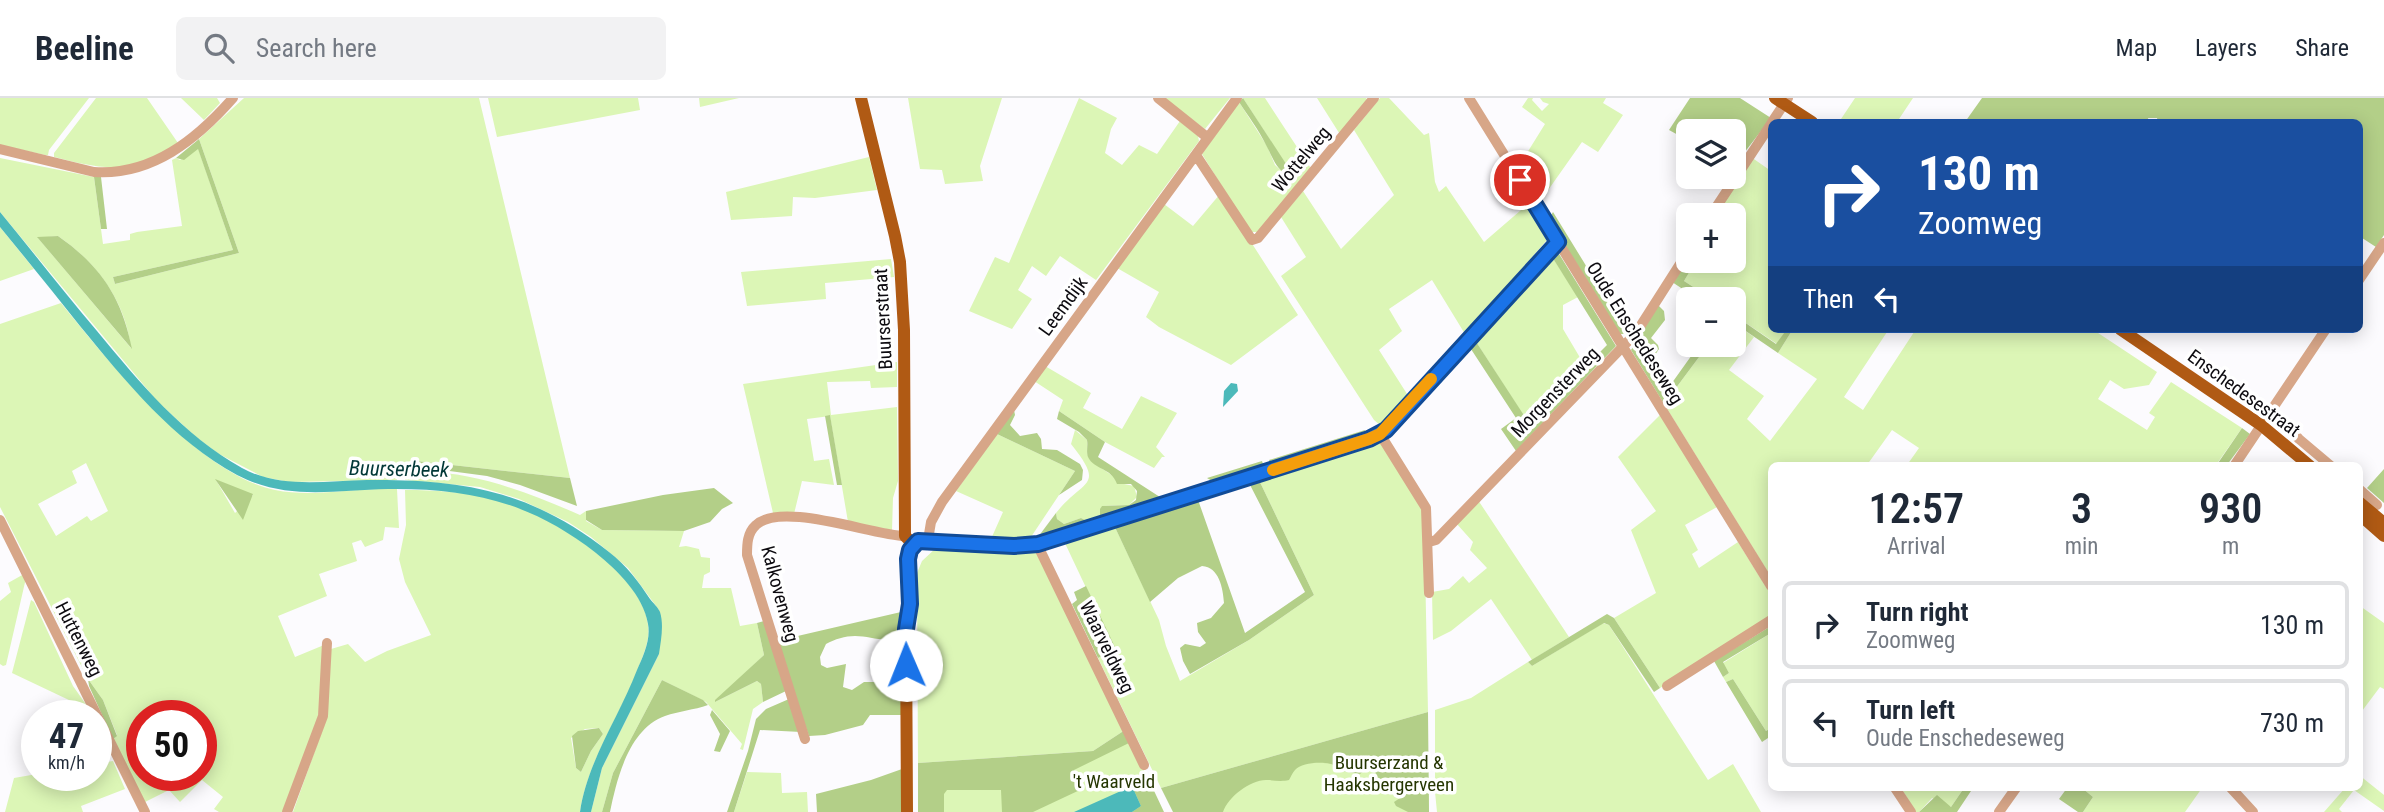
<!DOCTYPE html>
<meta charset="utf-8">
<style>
:root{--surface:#fff;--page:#f2f2f3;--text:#1f2937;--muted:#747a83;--line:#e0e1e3}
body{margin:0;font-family:"Roboto Condensed",sans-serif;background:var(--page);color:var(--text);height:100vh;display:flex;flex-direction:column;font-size:26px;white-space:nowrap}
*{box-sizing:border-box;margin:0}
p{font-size:23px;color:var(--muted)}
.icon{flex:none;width:38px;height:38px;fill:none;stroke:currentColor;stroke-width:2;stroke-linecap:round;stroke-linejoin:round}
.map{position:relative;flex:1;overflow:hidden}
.drawer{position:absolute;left:1768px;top:364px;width:595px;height:329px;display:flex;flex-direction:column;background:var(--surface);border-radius:10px;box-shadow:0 4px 18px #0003}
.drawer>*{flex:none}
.hud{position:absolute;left:1768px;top:21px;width:595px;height:214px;border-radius:10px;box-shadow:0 4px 18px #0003;background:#1a4fa0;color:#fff;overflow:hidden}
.tools{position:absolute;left:1676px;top:21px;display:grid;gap:14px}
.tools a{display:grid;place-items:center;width:70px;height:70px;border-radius:10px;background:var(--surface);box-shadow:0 4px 18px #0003;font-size:35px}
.speed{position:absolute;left:21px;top:602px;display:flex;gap:14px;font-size:35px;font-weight:700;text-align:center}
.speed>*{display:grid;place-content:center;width:91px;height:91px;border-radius:50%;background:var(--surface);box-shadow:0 4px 18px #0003;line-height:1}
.speed small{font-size:18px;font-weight:400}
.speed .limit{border:10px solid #d22;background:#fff;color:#111}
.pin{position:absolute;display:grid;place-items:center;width:60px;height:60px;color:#fff;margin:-30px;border:4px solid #fff;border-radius:50%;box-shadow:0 2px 7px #0007}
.me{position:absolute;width:77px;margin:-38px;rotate:359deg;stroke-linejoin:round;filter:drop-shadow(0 0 5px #0008)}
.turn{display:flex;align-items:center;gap:24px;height:147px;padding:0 35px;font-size:32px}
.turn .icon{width:91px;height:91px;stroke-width:2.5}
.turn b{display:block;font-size:49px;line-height:60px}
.then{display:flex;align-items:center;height:66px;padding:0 35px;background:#0003;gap:14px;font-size:26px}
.eta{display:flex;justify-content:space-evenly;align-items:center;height:119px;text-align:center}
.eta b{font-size:42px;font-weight:600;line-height:49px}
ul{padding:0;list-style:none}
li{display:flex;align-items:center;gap:21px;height:88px;margin:0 14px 10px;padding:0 21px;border:4px solid var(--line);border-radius:10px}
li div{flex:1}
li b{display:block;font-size:26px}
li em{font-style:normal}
header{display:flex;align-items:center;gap:42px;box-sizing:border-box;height:98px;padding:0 35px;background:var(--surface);border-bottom:2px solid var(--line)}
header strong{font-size:33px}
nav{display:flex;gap:38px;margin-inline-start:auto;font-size:24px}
.search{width:490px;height:63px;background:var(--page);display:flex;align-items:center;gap:18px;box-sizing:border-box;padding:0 24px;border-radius:10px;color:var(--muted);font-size:26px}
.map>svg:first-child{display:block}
</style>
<header>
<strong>Beeline</strong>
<div class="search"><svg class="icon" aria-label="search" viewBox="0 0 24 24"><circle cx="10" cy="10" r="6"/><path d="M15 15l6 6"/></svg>Search here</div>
<nav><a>Map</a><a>Layers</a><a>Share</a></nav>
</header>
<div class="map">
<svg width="2384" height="714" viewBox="0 0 2384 714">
<rect width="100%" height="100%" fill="#fcfbfe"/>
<path fill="#dcf6b6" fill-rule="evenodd" d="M0 0H89L49 52 48 57H45L0 47Z
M96 0H147L178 45C170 51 160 58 150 62 118 76 86 67 54 59V55Z
M181 0H217L220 5 204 22Z
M244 0H479L570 380 416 363C409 371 397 369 397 382L289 384 263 379 219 356 196 339 157 303 0 114V60L94 79 103 146 130 142V136L137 134 182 128 172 62 176 60 180 62 198 50 233 152 113 179 115 186 239 155 199 41ZM58 138C97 165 125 202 131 250L38 140Z
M488 0H638L640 12 497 39Z
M699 0H739L700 9Z
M908 0H1002L980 68 983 83 945 86 942 72 920 71Z
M1079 0 1117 20 1111 31 1105 55 1122 67 1139 47 1157 56 1180 23 1198 38 1199 43 1096 182 1060 158 1046 178 1032 168 1018 192 1032 201 1012 231 969 213 995 159 1009 165Z
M1163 0H1230L1205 31Z
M1243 0H1265L1312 72 1258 134H1250L1202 56 1239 4 1267 48 1275 67 1287 78 1291 75Z
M1317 0H1366L1369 4 1341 38Z
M1380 0H1389L1424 37 1429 35 1435 84 1439 94 1446 88 1484 144 1528 106 1545 134 1547 142 1465 236 1432 182 1389 211 1402 233 1379 252 1409 299 1381 328 1374 322 1281 178 1306 159 1281 119 1303 93 1341 151 1394 97 1354 32Z
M1528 0H1533L1532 2 1542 13 1549 6 1543 4 1540 0H1606L1603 5 1623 17 1598 54 1582 44 1539 105 1517 71 1545 26 1522 9Z
M1855 0H1913L1897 24H1839Z
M869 59 877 92 815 100 793 99 792 118 731 122 726 94Z
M1751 59 1771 73V231H1787L1777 246 1734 217V201H1712L1684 183 1693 168 1686 162 1689 158V163H1734V117H1714Z
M1220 96 1298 217 1231 267 1159 229 1146 219 1159 194 1117 170 1164 106 1193 128Z
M0 129 34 171 0 183Z
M1549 154 1578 199 1563 207V231L1585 268 1528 325 1473 239Z
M891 161 894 179 825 185 826 201 747 208 741 174Z
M61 205C109 264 198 376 275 392 315 400 357 389 397 391L399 430 385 429 383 442 365 449 361 442 352 445 357 463 319 476 327 498 278 518 295 559 324 547 321 603 318 619 284 714H219L214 711 223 699 202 682 180 704 169 692 145 704 113 641 117 637 103 602 88 581 0 409V226ZM86 365 108 413 91 423 87 418 56 438 38 406 77 385 72 373ZM216 382 253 397 235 415ZM142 618H201V677H142Z
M1734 225 1754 239 1729 272 1764 298 1747 321 1770 343 1817 281 1778 255 1793 231H1889L1844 299 1863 312 1916 231H2092L2157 274 2149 287 2124 291 2110 282 2098 301 2147 332 2155 319 2149 315 2171 284 2242 330 2216 367H1907L1919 350 1892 332 1867 367 1771 368V479L1664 306 1708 247H1734Z
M897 264V289L871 290 870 283 827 284 831 317 897 309 898 383 893 400 892 432 848 424 830 318 807 321 814 363 829 361 834 387 802 383 794 416 773 415 743 286Z
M1045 268 1091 295 1083 310 1122 331 1141 298 1177 315 1156 349 1165 359H1162L1154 370 1105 344 1059 313 1063 302 1034 283Z
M1660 317 1717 409 1685 427 1698 452 1692 456 1699 470 1738 444 1771 497V519L1660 590 1614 520 1656 495 1631 432 1656 413 1618 359Z
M1075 332 1087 342V355L1090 362 1124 386 1134 388 1137 399 1129 407 1102 408 1100 421 1089 424 1081 420 1064 426 1057 421 1056 415C1084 380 1106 390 1071 346Z
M997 336 1075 373 1029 442 991 441 1003 414 956 393Z
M1374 343 1380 344 1422 410 1424 418 1428 614 1161 690 1098 560 1115 551 1063 441 1113 425 1159 522 1166 548 1180 583 1249 542 1314 497 1258 380Z
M409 375C464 369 530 395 580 417L586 413V423L602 432 684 433 679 449 686 448 699 451 701 459 710 460V474L704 477 702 490H731L740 528 757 525 764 557 715 604 757 583 761 586 763 604 753 611 743 652 740 651 742 646 706 604 662 582 613 675 602 714H591L602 670 659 556V512L628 470 591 439 568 424 519 401 480 389 405 382V379Z
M405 392C435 392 465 394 495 401 544 413 658 480 648 540 646 553 640 564 636 576 618 621 587 665 580 714H293L323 630 331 551 348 546 365 564 387 553 431 537 405 484 399 461 406 427ZM599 630 603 636 591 653 581 674 576 670 571 640 585 631Z
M1478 402 1569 539 1532 562 1491 501 1451 533 1433 542 1432 494 1449 491 1463 478 1469 485 1487 470 1470 452 1473 444 1456 425Z
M936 450 1037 451 1125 632 1093 653 918 665 917 475 922 463Z
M24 476 26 480 6 567 3 568 0 566V503L11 494 8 485Z
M31 502 34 504 73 588 90 612 12 575Z
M2360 508 2384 525V591L2380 589 2359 617Z
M1603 525 1609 527 1708 682 1733 666 1761 714H1437L1435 694V612L1471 600 1528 564 1532 568Z
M1771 535V630L1766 633 1733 581 1726 584 1723 579 1729 575 1723 565Z
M1427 625 1429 714H1173L1241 674Z
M1128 643 1148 680 1145 681 1146 714H928L927 687 1045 683Z
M113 663 125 691 81 708 83 714H5L14 680 37 676 96 677V666Z
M747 674 781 675 782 695 807 694 808 714H734Z
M2359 677 2384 697V713L2354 692 2339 711 2342 714H2324L2345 690H2359Z
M1901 690H1964L1951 709 1932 700 1919 714H1916Z
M2082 690H2202L2185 714H2083L2093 699Z"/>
<path fill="#b3cf88" d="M1243 0 1292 75 1288 79C1274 67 1274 62 1266 47 1259 32 1248 18 1239 4Z
M1690 0H1740L1771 20 1734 68V33H1689V43L1669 32Z
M1982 0H2384V137L2376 149 2359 138V24H2158L2157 20H2148L2149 24H1965Z
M199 41 239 155 115 186 113 179 233 152 198 51 184 62 176 60Z
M94 79H101L107 131H101Z
M1553 114 1628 236H1620L1549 121Z
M58 138C101 168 122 200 132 251L37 139Z
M1556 151 1616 248 1516 353 1501 331 1516 320 1467 245 1473 239 1529 325 1607 247 1549 154Z
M1686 162 1693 168 1684 183 1712 201H1698L1672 184Z
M1658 207 1664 213 1665 222 1651 240 1658 247 1659 251 1653 260 1654 274 1661 280H1664L1669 289 1699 247H1708L1664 306 1631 252Z
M1734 217 1776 246 1787 231H1793L1778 255 1734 225Z
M1014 312 1015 317 1010 327 1020 338 1037 335 1041 341 1042 351 1057 352 1080 366 1083 372 1082 382 1059 397 1075 373 997 336Z
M1059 313 1105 344 1098 359 1163 401 1100 421V411L1102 408 1129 407 1136 402 1137 393 1131 386H1117C1111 369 1094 372 1088 359 1086 354 1088 348 1087 342L1079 334 1057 321Z
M830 317 842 387H837L825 318Z
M2242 330 2250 336 2227 367 2216 368Z
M1365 332 1367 336 1270 367 1269 362Z
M416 363 570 380 577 408 520 387 487 378 412 368Z
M1262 363 1264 369 1215 385 1207 380Z
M2384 371V405L2367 390Z
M1258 380 1314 497 1249 542 1190 576 1183 563 1180 550 1185 546 1200 549 1206 545 1198 534 1197 525 1211 520 1224 505C1223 490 1219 469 1202 468L1178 480 1150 504 1113 425 1197 399 1245 535 1305 494 1248 383Z
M215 381 253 396 243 422Z
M714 390 733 405 722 411 710 424 684 433 602 432 586 422V413L663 397Z
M1056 415 1057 421 1064 426 1081 420 1089 424 1035 443Z
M1086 488 1116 551 1098 560 1072 506 1077 502 1074 494Z
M901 514 902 538C886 546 871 538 855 538 845 538 835 541 826 546L820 559 821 567 827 570 846 566 843 589 852 592 864 584H881L885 582 888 550 902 544V617H870L863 627 825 637 809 638 776 543Z
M1607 516 1614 520 1660 590 1654 594 1609 527 1604 525 1532 568 1528 564Z
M764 523 786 593 763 604 761 586 757 583 715 604V602L764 557 757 525Z
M1771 528V535L1723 564 1729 575 1723 579 1714 563Z
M88 581 103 602 117 638 113 641 89 588Z
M1733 581 1766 633 1771 630V638L1762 644 1726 584Z
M662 582 703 602 708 607C694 612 679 613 665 618 629 631 617 680 610 714H602L613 675Z
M789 601 801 634 760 632 734 714H727L748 653 756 621 766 611Z
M712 612 730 633 720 654 714 653 720 636 710 617Z
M1428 614 1429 714H1408L1396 708 1394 704 1400 700 1399 697H1395L1391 686 1381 685 1373 670 1368 669 1360 676 1336 672 1334 667C1324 663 1302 664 1295 672 1292 675 1291 679 1289 682 1280 684 1274 682 1266 682 1250 682 1228 699 1223 714H1173L1161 690Z
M599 630 603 636 591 653 581 674 576 670 572 638 578 633Z
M1125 632 1131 644 1074 672 1082 691 1033 714H1002L1001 692H947L944 696V714H918V665L1093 653Z
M902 671V714H817L816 696 871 682Z
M1148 680 1164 714H1132L1141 708 1132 688Z
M1964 690H1973L1957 714H1919L1937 697 1951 709Z
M2067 690H2082L2093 699 2083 714H2078L2059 701Z"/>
<path fill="#4cb9ba" d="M0 114C33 154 64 194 97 233 140 285 183 337 242 370 280 391 325 383 367 382 463 381 532 393 609 454 627 468 638 483 650 501 653 505 658 509 660 514 664 527 661 542 659 556L602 670 591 714H580C587 664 619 619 637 572 643 558 651 542 648 526 643 497 618 473 596 455 531 404 469 390 388 391 334 392 287 403 237 377 174 343 125 283 80 228 54 195 27 162 0 129Z
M1231 285 1237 286 1238 293 1223 309 1224 293Z
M1132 688 1141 708 1132 714H1074Z"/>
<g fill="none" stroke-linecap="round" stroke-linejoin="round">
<path stroke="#d7a688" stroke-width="10" d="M1158 0 1208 40
M1469 0 1771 488
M1772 24 1788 0
M0 51 94 74C152 78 197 41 233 0
M1196 57 1252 142 1258 140 1374 0
M1711 117 1771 26
M2359 182 2384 145
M2271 311 2299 341 2331 368
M1380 336 1426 410 1429 495
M2234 368 2326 231
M2359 391 2377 407
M0 422 145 714
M928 442 931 424 942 404 1237 0
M910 444 919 441 943 444 1032 447 1369 341 1386 332 1558 144
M1429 444 1436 442 1636 235 1689 152
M1037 446 1144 667
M1667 588 1771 522
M805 641 747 457C747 447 747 435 756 427 781 403 872 437 905 438
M1895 690 1911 714
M2231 690 2253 714
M287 714 323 618 327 545
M1999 714 2016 690"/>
<path stroke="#b05a14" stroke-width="12" d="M861 0 895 138 900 164 904 232 905 438 914 447 908 461 910 506 906 531 907 714
M1775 0 1812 24
M2120 231 2261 327 2310 368
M2359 404 2384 425
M2359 416 2384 438"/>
</g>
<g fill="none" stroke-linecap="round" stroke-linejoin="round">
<g stroke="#114b97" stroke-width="18">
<path id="route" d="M906 567V531L910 506 908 461 910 452 918 443 1014 448 1038 446 1369 341 1386 332 1558 144 1520 82"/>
</g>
<use href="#route" stroke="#1a73e8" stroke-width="12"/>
<path stroke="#f59e0b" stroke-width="12" d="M1273 372 1369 341 1380 336 1431 281"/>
</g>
<g text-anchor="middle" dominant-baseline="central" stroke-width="7" stroke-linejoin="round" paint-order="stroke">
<g font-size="19" fill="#0d0b10" stroke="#fff">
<text transform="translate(1301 61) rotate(-50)">Wottelweg</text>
<text transform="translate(1063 208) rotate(-54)">Leemdijk</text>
<text transform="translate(883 221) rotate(-93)">Buurserstraat</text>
<text transform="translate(1635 235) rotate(58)">Oude Enschedeseweg</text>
<text transform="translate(1555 294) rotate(-46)">Morgensterweg</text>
<text transform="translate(2244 295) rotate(36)">Enschedesestraat</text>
<text transform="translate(780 496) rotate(75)">Kalkovenweg</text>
<text transform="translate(79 541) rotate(63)">Huttenweg</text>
<text transform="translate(1107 549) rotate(64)">Waarveldweg</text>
</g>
<g font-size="19" fill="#253601" stroke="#fff">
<text x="1389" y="664">Buurserzand &amp;<tspan x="1389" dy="22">Haaksbergerveen</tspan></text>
<text x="1114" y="683">'t Waarveld</text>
</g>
<g font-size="21" font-style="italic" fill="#013737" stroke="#fff">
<text transform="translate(399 371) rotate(1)">Buurserbeek</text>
</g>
</g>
</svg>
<div class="tools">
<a><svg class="icon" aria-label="layers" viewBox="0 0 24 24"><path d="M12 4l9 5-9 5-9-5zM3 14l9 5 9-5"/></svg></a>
<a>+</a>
<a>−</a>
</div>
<div class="speed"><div>47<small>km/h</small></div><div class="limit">50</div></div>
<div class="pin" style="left:1520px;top:82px;background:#d93025"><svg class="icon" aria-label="arrive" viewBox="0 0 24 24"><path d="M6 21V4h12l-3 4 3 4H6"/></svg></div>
<svg class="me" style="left:906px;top:567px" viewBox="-20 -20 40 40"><circle r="19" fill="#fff"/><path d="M0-13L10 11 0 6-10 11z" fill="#1a73e8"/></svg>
<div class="hud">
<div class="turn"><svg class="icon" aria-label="right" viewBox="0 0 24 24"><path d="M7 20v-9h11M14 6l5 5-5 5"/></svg><div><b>130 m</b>Zoomweg</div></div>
<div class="then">Then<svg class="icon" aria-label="left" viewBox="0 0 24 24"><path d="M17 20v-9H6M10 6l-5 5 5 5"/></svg></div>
</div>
<section class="drawer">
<div class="eta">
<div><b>12:57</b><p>Arrival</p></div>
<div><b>3</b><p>min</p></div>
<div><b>930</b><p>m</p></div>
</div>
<ul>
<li><svg class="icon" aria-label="right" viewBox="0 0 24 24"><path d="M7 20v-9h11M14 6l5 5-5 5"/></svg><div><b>Turn right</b><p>Zoomweg</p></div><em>130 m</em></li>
<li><svg class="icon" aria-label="left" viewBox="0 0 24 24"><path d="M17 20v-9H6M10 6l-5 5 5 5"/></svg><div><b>Turn left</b><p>Oude Enschedeseweg</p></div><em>730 m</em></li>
</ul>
</section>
</div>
